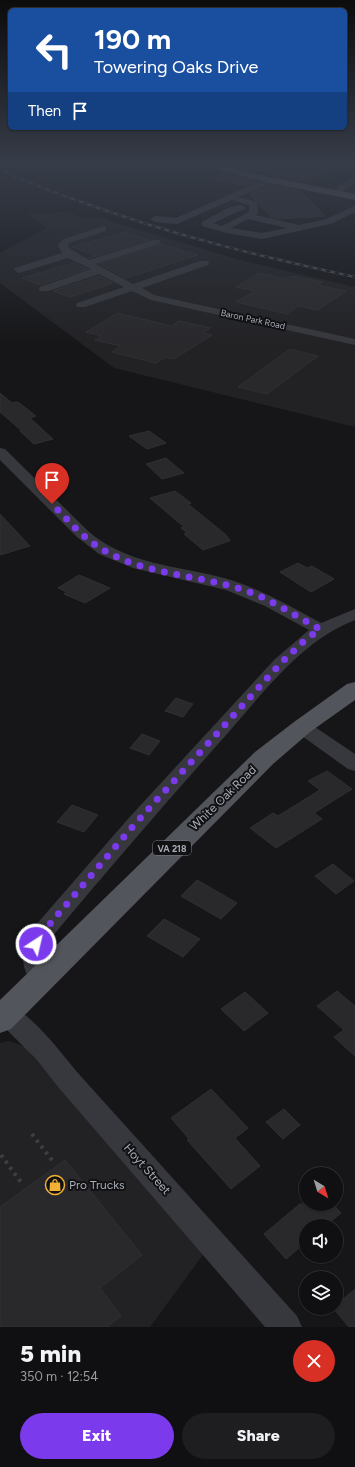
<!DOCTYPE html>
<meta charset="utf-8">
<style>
:root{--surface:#101012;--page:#1e1e20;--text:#f1f3f6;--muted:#9c9d9f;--line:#303032;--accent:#7c3aed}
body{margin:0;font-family:Figtree,sans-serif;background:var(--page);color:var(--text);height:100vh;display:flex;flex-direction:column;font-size:15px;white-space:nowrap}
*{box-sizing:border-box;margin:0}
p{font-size:13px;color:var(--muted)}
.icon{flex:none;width:22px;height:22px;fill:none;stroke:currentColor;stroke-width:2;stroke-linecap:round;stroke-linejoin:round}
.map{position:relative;height:1327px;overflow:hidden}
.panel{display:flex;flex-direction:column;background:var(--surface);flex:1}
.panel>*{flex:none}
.hud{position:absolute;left:8px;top:8px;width:339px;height:122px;border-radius:6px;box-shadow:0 1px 3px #0004,0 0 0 1px var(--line);background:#1a4fa0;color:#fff;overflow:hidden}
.needle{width:26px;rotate:142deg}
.buttons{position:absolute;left:299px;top:1167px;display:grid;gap:8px}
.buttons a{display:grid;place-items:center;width:44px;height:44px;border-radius:50%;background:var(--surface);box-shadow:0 1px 3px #0004,0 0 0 1px var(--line);font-size:20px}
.pin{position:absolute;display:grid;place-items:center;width:34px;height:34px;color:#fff;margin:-41px -17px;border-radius:50% 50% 50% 0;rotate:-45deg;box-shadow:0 0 4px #0007}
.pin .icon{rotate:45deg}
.me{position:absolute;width:44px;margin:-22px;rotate:35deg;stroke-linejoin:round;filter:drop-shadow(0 0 3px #0008)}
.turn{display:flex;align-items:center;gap:14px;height:84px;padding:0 20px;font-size:18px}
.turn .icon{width:52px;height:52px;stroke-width:2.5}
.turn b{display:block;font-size:28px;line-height:34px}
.then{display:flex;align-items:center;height:38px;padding:0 20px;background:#0003;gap:8px;font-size:15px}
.round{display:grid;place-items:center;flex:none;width:42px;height:42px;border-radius:21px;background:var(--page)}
.summary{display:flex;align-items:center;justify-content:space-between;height:68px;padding:0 20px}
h1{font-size:24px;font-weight:800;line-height:30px}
.primary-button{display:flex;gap:8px;margin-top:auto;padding:8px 20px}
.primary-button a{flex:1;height:46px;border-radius:24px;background:var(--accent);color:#fff;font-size:16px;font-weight:800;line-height:46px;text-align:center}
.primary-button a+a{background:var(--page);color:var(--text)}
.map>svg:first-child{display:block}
</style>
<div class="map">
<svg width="355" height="1327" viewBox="0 0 355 1327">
<rect width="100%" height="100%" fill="#161618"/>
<path fill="#222225" d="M68 212 84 219 97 217 240 260 355 287V427L114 368 0 283V253L46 228 29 214Z
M10 1041 25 1047 205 1252 150 1327H0V1043Z"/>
<path fill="#29292c" stroke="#303034" d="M259 161 289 167 303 162 338 169 303 182 239 168Z
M224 173 257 181 244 187 241 184 239 185 209 178Z
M271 185 299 190 325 216 280 219 271 217 250 194Z
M126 232 149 240 89 258 95 256 72 247Z
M161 244 198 255 126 278 100 264Z
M74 263 87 269 40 285 22 278Z
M259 273 286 279 291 276 323 282 318 285 346 291 318 310 298 306 287 314 236 302 255 291 236 287Z
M99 276 113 283 70 297 53 291Z
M118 313 171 326 179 321 211 328 203 333 212 335 174 359 165 357 156 363 112 352 121 346 95 340 102 336 86 332Z
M290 349 318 356 267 394 238 387Z
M0 393 12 403 18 402 36 416 30 418 53 439 34 444 20 431H22L0 412Z
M149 431 166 443 147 449 129 436Z
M166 458 184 473 162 479 146 464Z
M175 491 191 503 188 504 225 534 230 540 229 541 203 550 184 534 187 533 181 528 184 527 150 498Z
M0 514 30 546 0 555Z
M298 563 307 568 312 566 334 579 311 592 280 572Z
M79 575 110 588 85 603 64 594 67 592 58 588Z
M176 698 193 704 183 717 165 711Z
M142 734 160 741 149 755 130 748Z
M327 771 352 789 314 813 322 819 276 848 250 828 273 813 278 816 320 790 308 781Z
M72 805 98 815 84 832 57 822Z
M333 864 354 881 336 894 315 876Z
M197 880 237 903 221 919 181 896Z
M164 919 200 939 183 957 147 936Z
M337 991 355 1006V1056L334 1037 344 1030 317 1006Z
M245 992 268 1013 244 1031 221 1009Z
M211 1089 248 1128 235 1138 260 1166 231 1189 187 1140 189 1139 171 1118Z
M284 1109 300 1125 283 1139 266 1122Z
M65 1160 142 1255 100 1288 121 1316 107 1327H0V1207Z
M300 1204H333L341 1213 325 1226H306V1242L286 1259 264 1234Z
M355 1289V1327H349L333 1308H336V1305Z"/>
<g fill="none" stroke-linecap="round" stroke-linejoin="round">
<path stroke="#3d3f44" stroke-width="4" stroke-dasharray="3 4.5" stroke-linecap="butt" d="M32 1134 54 1163
M1 1155 23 1185"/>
<path fill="#37383d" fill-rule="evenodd" d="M0 161H15L0 166Z
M355 176V183L343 191H337V187Z
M270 177 273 178V182L239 197 257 202 258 213 256 215 299 225 326 219 355 206V212L331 224 262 239 227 233 202 226V222L230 207 241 205 246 208 213 223 222 226 249 212V205L232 200 177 224 155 222 150 219 155 216 176 218ZM248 219 287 228 262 233 231 228Z
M103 226 106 227V231L70 243 68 245 69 248 89 260 153 240H159L161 242 159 244 96 264 133 284 200 261H208L209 263 208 265 142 288 154 295 355 339V345L151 300 132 291 85 307H77L76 305 77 303 124 287 99 274 48 291H40L39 289 40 287 91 269 68 258 19 273 14 270 15 268 62 253 58 245 64 239Z
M0 448 5 449 88 531C127 565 176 565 224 578 259 588 290 606 321 623L355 609V620C298 642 259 699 219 743 162 807 106 872 51 938 44 954 47 964 54 979L51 986 42 989 33 986C18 962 21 950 35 926L127 820 275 659 309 630 265 606 226 590 133 568 99 554 77 537 0 460Z
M302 721 309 723 355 754V771L348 769 295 731 292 727 295 723Z
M7 1004C30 1012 61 1052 77 1072L297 1316 302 1327H265L59 1088 36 1059 0 1023V1006Z"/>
<path fill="#53555c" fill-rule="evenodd" d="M190 161H205L270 177 355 194V200L270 183 192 163Z
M355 682V700L310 732 273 764 11 1029 0 1033V1000L255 752 294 722 347 684Z"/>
<g stroke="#4a4c52" stroke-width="2.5">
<path id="rail" d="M0 169C26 183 54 192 82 202 171 235 263 257 355 277"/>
</g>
<use href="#rail" stroke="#111113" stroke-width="1.5" stroke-dasharray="4.5" stroke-linecap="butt"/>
</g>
<linearGradient id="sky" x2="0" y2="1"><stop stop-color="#0c0c0d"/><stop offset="0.47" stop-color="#363c48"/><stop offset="1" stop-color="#363c48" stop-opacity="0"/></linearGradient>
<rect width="355" height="346" fill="url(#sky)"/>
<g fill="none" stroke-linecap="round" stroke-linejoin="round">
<path stroke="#7c3aed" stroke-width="7" stroke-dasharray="0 12.6" d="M36 944 43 932 134 825 281 663 305 640 320 629C295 616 271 599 244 590 196 574 140 575 97 546 80 535 67 519 52 504"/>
</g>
<defs>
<g id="shop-ring" transform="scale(1)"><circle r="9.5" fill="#111113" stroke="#f2b134" stroke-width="1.5"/><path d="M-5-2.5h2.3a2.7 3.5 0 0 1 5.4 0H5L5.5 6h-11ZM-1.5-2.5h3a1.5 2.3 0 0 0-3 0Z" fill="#f2b134"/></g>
</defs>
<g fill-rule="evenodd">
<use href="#shop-ring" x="55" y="1185"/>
</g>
<g text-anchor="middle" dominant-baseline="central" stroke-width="4" stroke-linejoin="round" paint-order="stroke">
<g font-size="9" fill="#a8adb8" stroke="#111113">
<text transform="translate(253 319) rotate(12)">Baron Park Road</text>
</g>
<rect fill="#111113" stroke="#7b7e86" stroke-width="1" x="153" y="841" width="38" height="14" rx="3"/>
<g font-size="9" font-weight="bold" fill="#a8adb8">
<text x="172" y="848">VA 218</text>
</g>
<g font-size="12" fill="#a8adb8" stroke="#111113">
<text transform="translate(223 798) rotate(-44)">White Oak Road</text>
<text transform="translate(147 1169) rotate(48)">Hoyt Street</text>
</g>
<g font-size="12" fill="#a8adb8" stroke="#111113" text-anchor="start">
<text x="69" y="1185">Pro Trucks</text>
</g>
</g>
</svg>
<div class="buttons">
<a><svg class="needle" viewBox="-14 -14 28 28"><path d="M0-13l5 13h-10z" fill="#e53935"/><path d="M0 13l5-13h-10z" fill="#9c9d9f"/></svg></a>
<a><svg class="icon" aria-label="sound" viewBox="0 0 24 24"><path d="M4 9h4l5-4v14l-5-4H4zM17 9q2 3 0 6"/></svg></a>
<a><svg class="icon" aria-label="layers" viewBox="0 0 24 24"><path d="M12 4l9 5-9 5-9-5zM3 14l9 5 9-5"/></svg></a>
</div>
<div class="pin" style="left:52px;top:504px;background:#d93025"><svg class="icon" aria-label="arrive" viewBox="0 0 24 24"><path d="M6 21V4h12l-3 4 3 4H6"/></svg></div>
<svg class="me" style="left:36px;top:944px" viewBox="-20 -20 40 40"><circle r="17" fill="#7c3aed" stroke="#fff" stroke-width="3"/><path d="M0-11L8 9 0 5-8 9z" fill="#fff"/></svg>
<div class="hud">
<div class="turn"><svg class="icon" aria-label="left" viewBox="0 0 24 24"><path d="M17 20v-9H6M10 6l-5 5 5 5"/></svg><div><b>190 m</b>Towering Oaks Drive</div></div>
<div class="then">Then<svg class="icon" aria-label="arrive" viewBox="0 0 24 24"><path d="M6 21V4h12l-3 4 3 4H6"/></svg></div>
</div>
</div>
<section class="panel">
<div class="summary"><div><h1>5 min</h1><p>350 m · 12:54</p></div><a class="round" style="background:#d93025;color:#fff"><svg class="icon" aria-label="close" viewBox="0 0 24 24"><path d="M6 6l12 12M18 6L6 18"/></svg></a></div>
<div class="primary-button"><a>Exit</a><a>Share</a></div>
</section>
